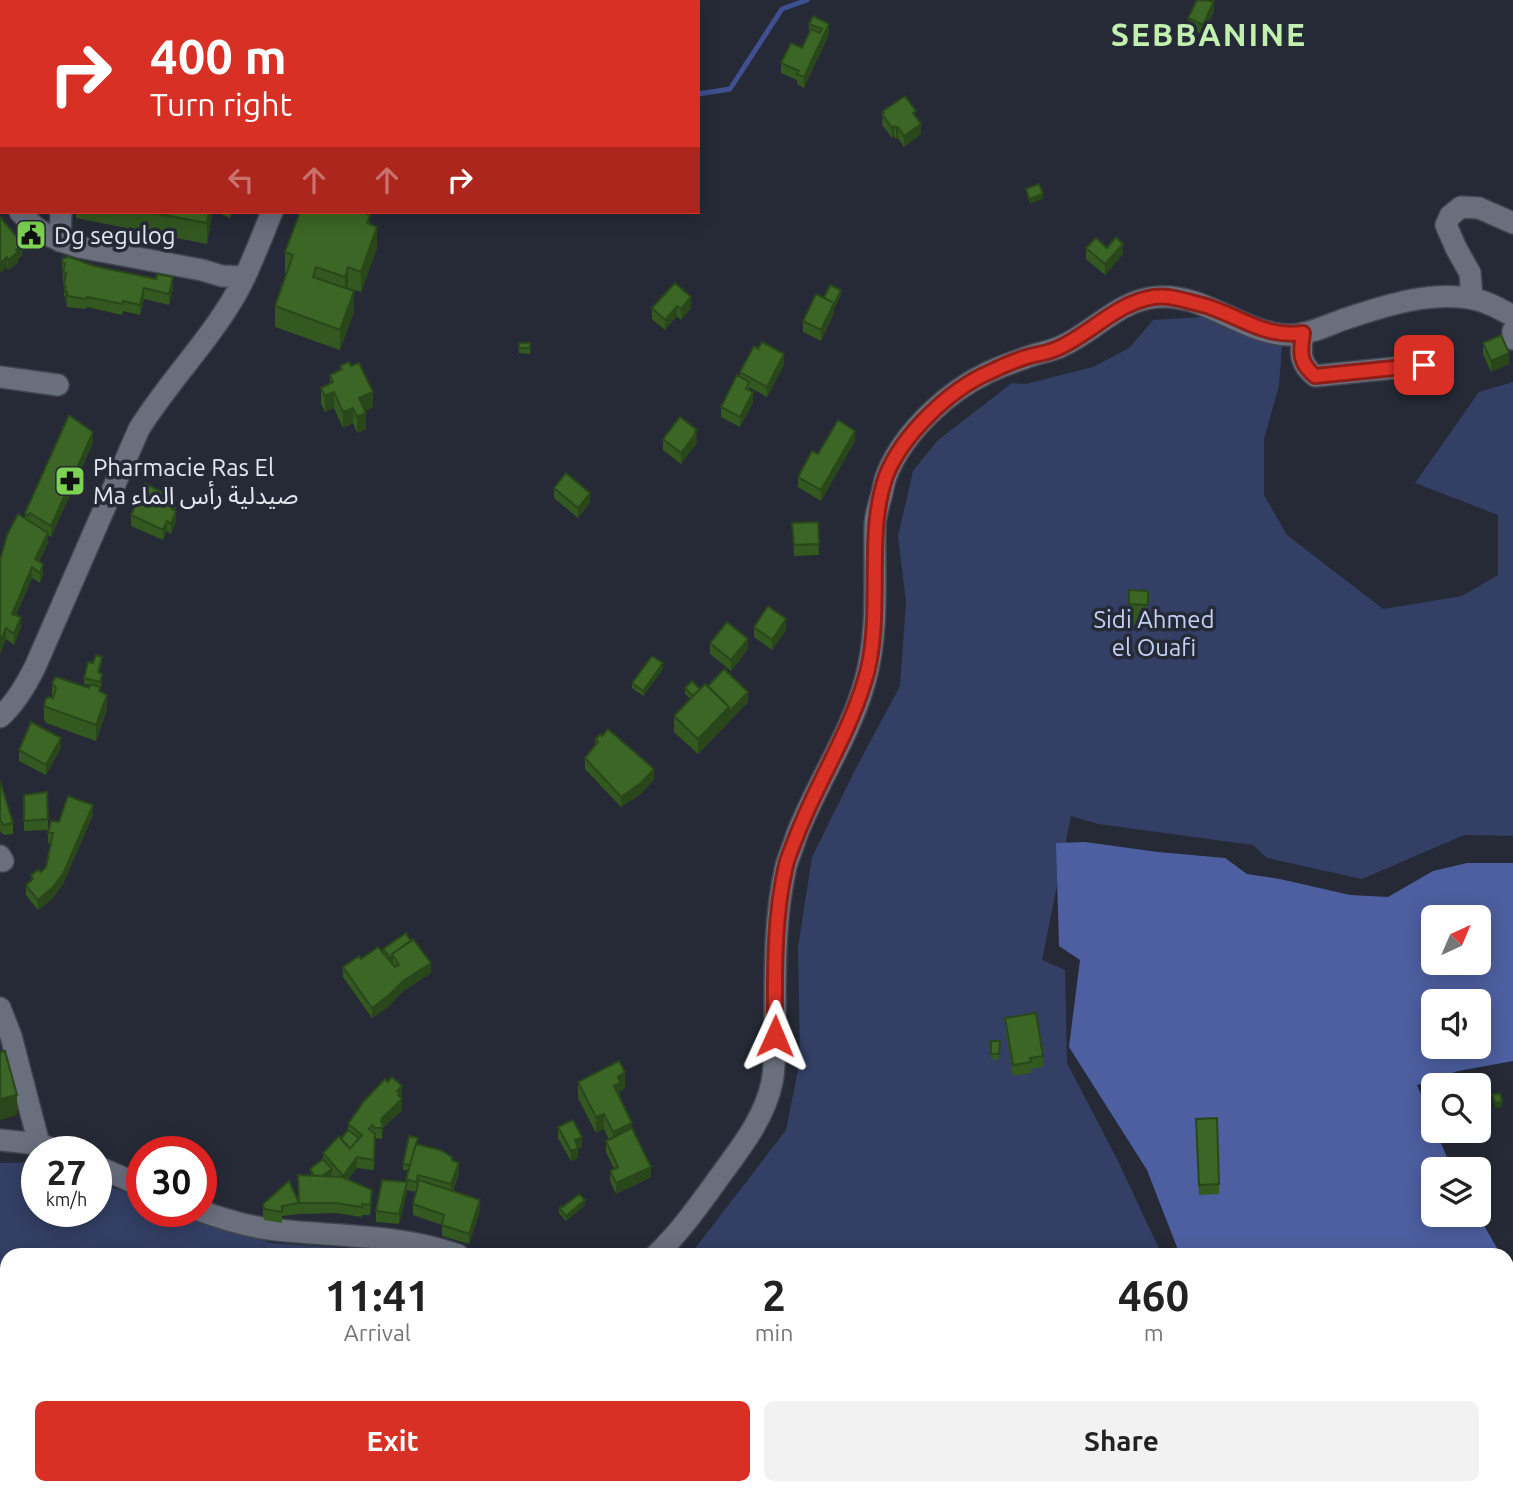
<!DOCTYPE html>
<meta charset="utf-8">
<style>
:root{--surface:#fff;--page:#f2f2f2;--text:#222;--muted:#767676;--accent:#d93025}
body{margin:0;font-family:Ubuntu,"Noto Sans Arabic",sans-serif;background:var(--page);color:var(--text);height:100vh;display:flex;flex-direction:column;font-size:26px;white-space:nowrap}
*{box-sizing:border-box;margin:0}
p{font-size:23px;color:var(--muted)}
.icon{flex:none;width:38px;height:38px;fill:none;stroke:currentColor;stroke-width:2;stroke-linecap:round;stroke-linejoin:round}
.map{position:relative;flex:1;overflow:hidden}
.panel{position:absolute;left:0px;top:1248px;width:1514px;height:247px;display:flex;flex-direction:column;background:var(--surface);border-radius:21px 21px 0 0;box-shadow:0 4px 18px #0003}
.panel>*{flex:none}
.top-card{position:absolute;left:0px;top:0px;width:700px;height:214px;box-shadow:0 4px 18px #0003;background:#d93025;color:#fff;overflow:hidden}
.needle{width:46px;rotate:44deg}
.tools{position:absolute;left:1421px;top:905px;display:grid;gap:14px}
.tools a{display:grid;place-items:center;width:70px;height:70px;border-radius:10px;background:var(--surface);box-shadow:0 4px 18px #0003;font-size:35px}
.speed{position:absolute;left:21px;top:1136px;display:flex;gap:14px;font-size:35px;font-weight:700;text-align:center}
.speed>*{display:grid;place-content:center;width:91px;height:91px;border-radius:50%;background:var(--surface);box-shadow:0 4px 18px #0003;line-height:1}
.speed small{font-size:18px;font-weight:400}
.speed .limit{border:10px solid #d22;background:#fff;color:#111}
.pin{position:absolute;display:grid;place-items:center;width:60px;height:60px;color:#fff;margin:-30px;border-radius:14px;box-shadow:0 4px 10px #0006}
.me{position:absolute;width:77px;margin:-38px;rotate:1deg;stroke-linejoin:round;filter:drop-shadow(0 0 5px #0008)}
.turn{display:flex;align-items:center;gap:24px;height:147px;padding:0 35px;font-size:32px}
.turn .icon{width:91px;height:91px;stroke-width:2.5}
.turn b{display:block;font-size:49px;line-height:60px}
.lanes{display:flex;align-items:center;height:66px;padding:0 35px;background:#0003;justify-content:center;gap:35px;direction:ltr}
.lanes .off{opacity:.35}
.eta{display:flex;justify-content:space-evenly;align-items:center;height:119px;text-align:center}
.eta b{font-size:42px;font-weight:700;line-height:49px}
.cta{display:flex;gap:14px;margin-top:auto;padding:14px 35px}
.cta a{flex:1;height:80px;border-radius:10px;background:var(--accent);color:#fff;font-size:28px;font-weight:700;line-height:80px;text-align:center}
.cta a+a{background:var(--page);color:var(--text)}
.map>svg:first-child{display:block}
</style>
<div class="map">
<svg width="1513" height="1494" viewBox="0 0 1513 1494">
<rect width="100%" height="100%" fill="#252a36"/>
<path fill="#333f64" d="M1203 317 1246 331 1282 346 1279 386 1264 439V495L1287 535 1383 609 1462 596 1498 575V515L1415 483 1479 392 1513 382V836L1464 835 1362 879 1267 858 1253 845 1098 824 1071 816 1042 960 1065 970 1067 1063 1117 1159 1162 1255H690L786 1130 800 1060 798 947 812 857 856 768 900 686 906 602 898 536 913 471 937 441 1012 383 1026 384 1093 367 1129 348 1153 320Z
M37 1162V1211H96V1182L142 1198V1211H178L270 1243 390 1251 385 1255H7V1488H213L206 1494H0V1163Z"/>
<path fill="#4d5fa0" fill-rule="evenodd" d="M1085 842 1158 852 1225 858 1247 874 1280 879 1350 895 1388 897 1433 871 1467 863H1513V1061L1458 1071 1417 1085 1433 1124V1130L1436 1131 1452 1169H1433V1214L1478 1215 1501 1255H1180L1147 1170 1069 1047 1080 960 1059 946 1056 843ZM1433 917H1479V962H1433ZM1433 1001H1479V1046H1433Z
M1507 1265 1513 1276V1494H778L779 1488H1507Z
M213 1488H455L460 1494H206Z
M603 1488H760L776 1494H601Z"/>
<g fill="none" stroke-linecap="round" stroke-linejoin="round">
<path stroke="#3f5090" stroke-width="5" d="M698 94 730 89 782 9 807 0"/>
<path stroke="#3f5090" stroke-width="32" d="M134 0 175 2"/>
<g stroke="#41454f" stroke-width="24">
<path id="minor" d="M348 2 349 0
M0 172 2 177
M20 212C38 233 53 239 79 247L202 270 222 276 245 277
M60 241 61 212
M1472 299 1470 273 1456 248 1446 225 1450 216 1461 207 1479 208 1513 223
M1513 331V339
M1303 333C1300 352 1299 363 1315 376L1424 365
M0 377 58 385
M0 717C15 704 26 685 35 667L139 429C169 381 210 340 237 292 251 267 261 238 272 212
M0 856 3 861
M0 1008 11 1036 39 1144
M0 1140 39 1144 62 1152
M96 1166 142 1186
M201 1211C223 1219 246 1226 269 1229 332 1237 397 1233 458 1255
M656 1255C679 1233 697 1208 715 1183 737 1152 764 1121 772 1082 776 1060 775 1036 775 1013 775 964 775 914 786 866 789 856 793 847 796 837 816 784 850 736 865 681 879 632 874 578 875 527 875 517 878 507 881 497 883 490 884 481 887 474 904 432 948 391 989 372 1000 367 1013 362 1025 358 1037 353 1050 352 1062 346 1094 332 1119 300 1157 297 1205 293 1245 335 1290 335 1307 335 1326 326 1342 320 1384 306 1433 289 1478 300 1490 303 1502 310 1513 316
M198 1494 204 1488"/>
</g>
<use href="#minor" stroke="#696f7d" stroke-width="21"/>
</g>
<path fill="#335820" d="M1214 11 1203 35 1188 28V18Z
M813 16 829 34 804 88 797 84V80L781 73V63L802 48 809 33V24Z
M883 111 916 116 921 134 904 147 898 138 896 139 894 136 892 138 882 125Z
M76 212H212V214L207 244 76 218Z
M221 212H232L230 218 221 214Z
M300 212H369L368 214 370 224 377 248 361 292 348 288V289L354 312 340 350 275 327V306L287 273H285V252Z
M0 217 23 254 18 259V263L8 270 7 267Z
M1086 248H1107L1123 254 1105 275 1086 259Z
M62 263 94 266 173 288 169 305 144 299 140 315 123 311 122 315 87 307 86 309 67 307V303H65V297L64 296V283L63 282Z
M675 283 691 308 681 320 677 316 665 330 652 319V308Z
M841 295 834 309V313L821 341 803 332V321L824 298Z
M519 343H530V354L519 353Z
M1483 343 1509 364 1491 372 1483 354Z
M784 365 767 397 749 387 753 403 740 427 721 417V407L740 377V372Z
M340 366 373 407 365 411 366 429 357 433 353 423 343 428 334 408 325 412 321 404V388L330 384V375L340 370Z
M663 439 697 440 696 444 681 464 663 450Z
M855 441 821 501 798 487V477Z
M93 443 51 537 48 535V543L39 562 43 575 40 583 32 578 16 615 21 627 14 645 6 639 0 654 25 519V513Z
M554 488 590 503 578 518 554 498Z
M176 500V521L171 534 167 531 163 540 131 526V515Z
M818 522 819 555 794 556 792 523Z
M1129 590 1148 591V625L1129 624Z
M754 627 786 630 772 650 754 637Z
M710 643 748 649 731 671 710 654Z
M102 662 99 673 102 679 100 692 107 710 96 741 46 723 44 720V705L52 698V683L89 688 91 685 84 684V678L93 663Z
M663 669 643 696 632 688V683Z
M708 686 748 702 698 754 674 732V716L691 699 685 694V688L700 689Z
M595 740 654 779 641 794 621 807 585 769V758L595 746Z
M61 748 46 775 19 761V750Z
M0 781 13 823V834L4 835 0 831Z
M24 795 48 819V830L24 831Z
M93 815 63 884 52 899 38 910 26 895V885L31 881V875L41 872 46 867 51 844 48 843V833L59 822Z
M383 949 431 973 403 991 388 1007 372 1018 343 977V967L361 959 383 953Z
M1005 1018 1043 1056V1067L1031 1069V1073L1013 1076 1005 1029Z
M991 1041H1000L999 1060 991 1059Z
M578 1082 625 1088 620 1091V1099L651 1177 616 1194 610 1181V1171L614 1169 606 1152V1141L609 1140 604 1129 596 1133 578 1098Z
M402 1096 400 1098 402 1110 383 1128 382 1139 375 1138 374 1170 357 1168 348 1179 372 1200 370 1215H362V1217L336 1213 299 1214 282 1216V1223L264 1220 263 1215V1204L299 1203 311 1176 310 1169 323 1159V1153L341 1139 348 1130V1124Z
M558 1127 582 1147 578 1149V1158L571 1161 558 1138Z
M1196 1130 1219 1184V1194L1199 1195Z
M418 1144 452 1160 459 1173 453 1191 480 1210 469 1244 442 1236V1225L413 1215V1204L416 1192 407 1190 399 1224 376 1222V1211L406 1182 409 1170H403V1164Z
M585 1205 566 1221 559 1213V1208Z"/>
<path fill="#29471a" d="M1214 1V11L1203 35V25Z
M829 24V34L804 88V77Z
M921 124V134L904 147V136Z
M894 126V136L892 138V128Z
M898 127V138L896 139V128Z
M1043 194V199L1029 204V199Z
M209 212H212V214L207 244V223Z
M377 227V248L361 292V272Z
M23 244V254L18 259V263L8 270V260L16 250Z
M1123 244V254L1105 275V264Z
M7 257V267L0 273V263Z
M348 267V288L345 298V277Z
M173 277V288L169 305V294Z
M144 288V299L140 315V305Z
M841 290V295L834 309V313L821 341V330Z
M354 291V312L340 350V330Z
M65 292H67V303H65Z
M691 297V308L681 320V309Z
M677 306V316L665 330V320Z
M1509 353V364L1491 372V361Z
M784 354V365L767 397V387Z
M334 392V408L325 412V396Z
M373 392V407L359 414V398Z
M753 392V403L740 427V417Z
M353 408V423L343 428V412Z
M366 413V429L357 433V417Z
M697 430 696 444 681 464V453Z
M855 431V441L821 501V490Z
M93 432V443L51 537V526Z
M590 493V503L578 518V508Z
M176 500V510L172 519V509Z
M176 511V521L171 534V524Z
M167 521V531L163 540V530Z
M48 533V543L35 570V559Z
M43 564V575L40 583V573Z
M32 567V578L12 624V614Z
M21 617V627L14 645V634Z
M786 619V630L772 650V640Z
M6 628V639L0 654V643Z
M748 639V649L731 671V660Z
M663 663V669L643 696V691Z
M748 692V702L729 722V712Z
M107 695V710L96 741V725Z
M729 707V722L698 754V739Z
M61 738V748L46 775V765Z
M654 769V779L641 794 621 807V797Z
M93 805V815L63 884 52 899 38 910V900Z
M431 963V973L403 991 388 1007 372 1018V1008L403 981Z
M625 1072V1088L620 1091V1098L614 1086 618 1077Z
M402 1086V1096L400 1098 402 1099V1110L383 1128 382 1139 381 1122 397 1091Z
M17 1095V1115L0 1120V1099Z
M1502 1102V1107L1495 1109V1103Z
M604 1114V1129L596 1133V1117Z
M632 1123V1139L613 1148V1132Z
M582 1137V1147L578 1149V1158L571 1161V1151L575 1140Z
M357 1157V1168L343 1186V1176Z
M459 1163V1173L451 1195V1184Z
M651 1167V1177L616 1194V1183Z
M332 1169V1174L316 1185V1180Z
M407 1182V1193L399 1224V1214Z
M372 1190V1200L370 1215V1205Z
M480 1200V1210L469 1244V1234Z
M585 1200V1205L566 1221V1216Z"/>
<path fill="#3b6625" stroke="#29471a" stroke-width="2" d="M1197 0 1214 1 1203 25 1188 18Z
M0 15H2V67L0 59Z
M813 16 829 24 804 77 797 74 799 71 781 63 791 43 802 48 811 29 820 33 822 29 809 24Z
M905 96 916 111 913 113 921 124 904 136 898 127 896 128 894 126 892 128 882 114 884 113 883 111Z
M1039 184 1043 194 1029 199 1026 189Z
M148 212H209L207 223Z
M300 212H362L370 215 367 223 377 227 361 272 348 267 345 277 316 267 313 277 354 291 340 330 275 306 293 255 285 252Z
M0 217 23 244 16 250 18 252 8 260 7 257 0 263Z
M1116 237 1123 244 1105 264 1086 248 1096 238 1107 248Z
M67 256 94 266 156 279 157 274 173 277 169 294 144 288 140 305 123 301 122 304 87 297 86 299 67 296V292H65L66 286H64L66 273 63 272 65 263H62L63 258H66Z
M675 283 691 297 681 309 677 306 665 320 652 308Z
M830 285 841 290 834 305V303L824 298Z
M816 294 834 303 821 330 803 321Z
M1501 335 1509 353 1491 361 1483 343Z
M762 342 784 354 767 387 740 372 754 346 758 349Z
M519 343H530V348H519Z
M349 362 351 366 359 363 373 392 359 398 366 413 357 417 353 408 343 412 334 392 325 396 321 388 333 382 330 375 342 369 340 366Z
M737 375 749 382 746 389 753 392 740 417 721 407Z
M69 415 93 432 51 526 30 513 28 516 25 513Z
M680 417 697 430 695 432 696 433 681 453 663 439Z
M838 420 855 431 821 490 798 477 812 451 818 454Z
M566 473 590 493 578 508 554 488Z
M145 483 176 500 172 509 176 511 171 524 167 521 163 530 131 515Z
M18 514 48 533 35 559 43 564 40 573 32 567 12 614 21 617 14 634 6 628 0 643V560L7 535Z
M818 522 819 544 794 545 792 523Z
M1129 590 1148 591V605L1129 604Z
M768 606 786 619 772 640 754 627Z
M727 622 748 639 731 660 710 643Z
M96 655 102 657 98 672 102 674 100 682 84 678 88 662 93 663Z
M652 656 663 663 643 691 632 683Z
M724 669 748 692 729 712V707L708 686Z
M56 677 89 688 91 684 100 687 99 691 107 695 96 725 46 707 44 705 46 699 49 697 53 698 56 688 52 683Z
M692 681 700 689 693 696 685 688Z
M705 684 729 707 698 739 674 716Z
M31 722 61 738 46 765 19 750Z
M608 729 654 769 641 783 621 797 585 758 598 742 595 740 600 734 602 736Z
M0 781 13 823 4 825 0 820Z
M47 792 48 819 24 821V795Z
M68 796 93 805 63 874 52 888 38 900 26 885 33 879 31 875 38 870 41 872 46 867 53 833H48L51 821 59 822Z
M406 933 411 941 392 954V960L383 949Z
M413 939 431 963 403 981 388 996 372 1008 343 967 359 956 361 959 378 947 395 967 399 965 392 954Z
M1036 1013 1043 1056 1030 1058 1031 1062 1013 1065 1005 1018Z
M991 1041H1000L999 1054H991Z
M5 1051 17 1095 0 1099V1052Z
M619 1061 625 1072 618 1077 620 1083 614 1086 632 1123 613 1132 604 1114 596 1117 578 1082Z
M392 1077 402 1086 397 1091 400 1093 398 1095 402 1099 382 1118 381 1122 383 1123 382 1128H375L372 1125 369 1129 375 1134 374 1160 357 1157 343 1176 323 1153 339 1136 350 1149 362 1135 348 1124 364 1101 385 1079 388 1082Z
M1500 1093 1502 1102 1495 1103 1493 1095Z
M1217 1118 1219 1184 1199 1185 1196 1119Z
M573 1120 582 1137 575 1140 578 1148 571 1151 558 1127Z
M632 1128 651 1167 616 1183 610 1171 618 1167 606 1141Z
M348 1130 359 1138 350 1149 341 1139Z
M409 1136 418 1138 410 1165 403 1164Z
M416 1144 440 1150 452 1157V1160L459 1163 451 1184 418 1175 416 1182 406 1179Z
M323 1159 332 1169 322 1176H314L310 1169Z
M298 1175 342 1177 372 1190 370 1205 362 1204V1207L336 1203H299Z
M382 1180 407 1182 399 1214 376 1211Z
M419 1180 480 1200 469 1234 442 1225 444 1215 413 1204Z
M289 1181 299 1203 282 1206V1212L264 1209 263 1204Z
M579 1194 585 1200 566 1216 559 1208 562 1206 563 1207Z
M0 1488H8V1494H0Z
M142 1488H153L157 1494H132Z
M738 1488 741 1491 745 1488 749 1494H728Z"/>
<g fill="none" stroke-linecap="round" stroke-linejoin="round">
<g stroke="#8d1f18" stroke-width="18">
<path id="route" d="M775 1036C775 980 773 921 786 865 788 857 792 848 795 840 815 786 847 738 864 683 877 645 874 595 875 555 875 528 877 502 886 476 902 435 950 389 990 372 1002 366 1016 360 1030 356 1038 354 1047 353 1056 349 1090 335 1115 303 1154 297 1166 295 1180 299 1191 302 1198 304 1205 305 1212 308 1244 319 1267 338 1303 333 1300 352 1299 363 1315 376L1424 365"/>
</g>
<use href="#route" stroke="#d93025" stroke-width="12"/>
</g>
<defs>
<g id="civic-square" transform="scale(1.575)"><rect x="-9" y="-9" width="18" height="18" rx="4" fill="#7dd153" stroke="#252a36"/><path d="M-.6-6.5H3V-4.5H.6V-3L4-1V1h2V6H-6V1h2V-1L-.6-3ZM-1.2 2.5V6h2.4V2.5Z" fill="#111"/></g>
<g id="pharmacy-square" transform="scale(1.575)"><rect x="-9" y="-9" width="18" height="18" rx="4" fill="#7dd153" stroke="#252a36"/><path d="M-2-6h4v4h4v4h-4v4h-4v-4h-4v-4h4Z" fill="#111"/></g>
</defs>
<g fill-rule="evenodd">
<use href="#civic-square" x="31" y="235"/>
<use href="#pharmacy-square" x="70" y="481"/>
</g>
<g text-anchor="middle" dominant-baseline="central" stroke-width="7" stroke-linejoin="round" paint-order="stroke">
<g font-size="24" fill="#e4e7ef" stroke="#252a36" text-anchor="start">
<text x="54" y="235">Dg segulog</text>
<text x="93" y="467">Pharmacie Ras El<tspan x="93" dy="28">Ma صيدلية رأس الماء</tspan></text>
</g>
<g font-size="24" fill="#c3d1f6" stroke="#252a36">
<text x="1154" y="619">Sidi Ahmed<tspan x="1154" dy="28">el Ouafi</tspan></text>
</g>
<g font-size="32" font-weight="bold" letter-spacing="2" fill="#c2f1af" stroke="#252a36">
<text x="1209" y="34">SEBBANINE</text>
</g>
</g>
</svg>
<div class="tools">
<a><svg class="needle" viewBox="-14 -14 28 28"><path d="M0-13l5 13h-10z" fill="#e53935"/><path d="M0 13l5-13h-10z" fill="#767676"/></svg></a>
<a><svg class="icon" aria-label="sound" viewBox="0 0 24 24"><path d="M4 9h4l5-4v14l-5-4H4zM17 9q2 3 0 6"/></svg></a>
<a><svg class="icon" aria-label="search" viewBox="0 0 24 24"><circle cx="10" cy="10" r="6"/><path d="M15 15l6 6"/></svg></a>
<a><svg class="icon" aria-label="layers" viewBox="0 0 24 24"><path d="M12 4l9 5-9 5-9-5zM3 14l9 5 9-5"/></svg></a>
</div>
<div class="speed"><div>27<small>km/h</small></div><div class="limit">30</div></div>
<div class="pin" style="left:1424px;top:365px;background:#d93025"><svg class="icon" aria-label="arrive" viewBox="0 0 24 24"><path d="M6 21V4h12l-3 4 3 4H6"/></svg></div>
<svg class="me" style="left:775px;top:1036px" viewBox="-20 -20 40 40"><path d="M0-17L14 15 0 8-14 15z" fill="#d93025" stroke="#fff" stroke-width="4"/></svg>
<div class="top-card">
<div class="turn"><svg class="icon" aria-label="right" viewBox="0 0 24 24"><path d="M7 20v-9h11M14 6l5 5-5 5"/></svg><div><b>400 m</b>Turn right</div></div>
<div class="lanes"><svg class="icon off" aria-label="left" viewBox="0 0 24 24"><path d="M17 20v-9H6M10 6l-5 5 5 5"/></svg><svg class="icon off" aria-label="ahead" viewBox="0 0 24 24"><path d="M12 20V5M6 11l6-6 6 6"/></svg><svg class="icon off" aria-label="ahead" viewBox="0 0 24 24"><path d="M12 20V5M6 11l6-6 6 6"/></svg><svg class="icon" aria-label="right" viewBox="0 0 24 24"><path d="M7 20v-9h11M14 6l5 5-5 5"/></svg></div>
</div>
<section class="panel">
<div class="eta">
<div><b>11:41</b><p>Arrival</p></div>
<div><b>2</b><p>min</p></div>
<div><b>460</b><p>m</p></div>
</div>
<div class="cta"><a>Exit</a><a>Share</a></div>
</section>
</div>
